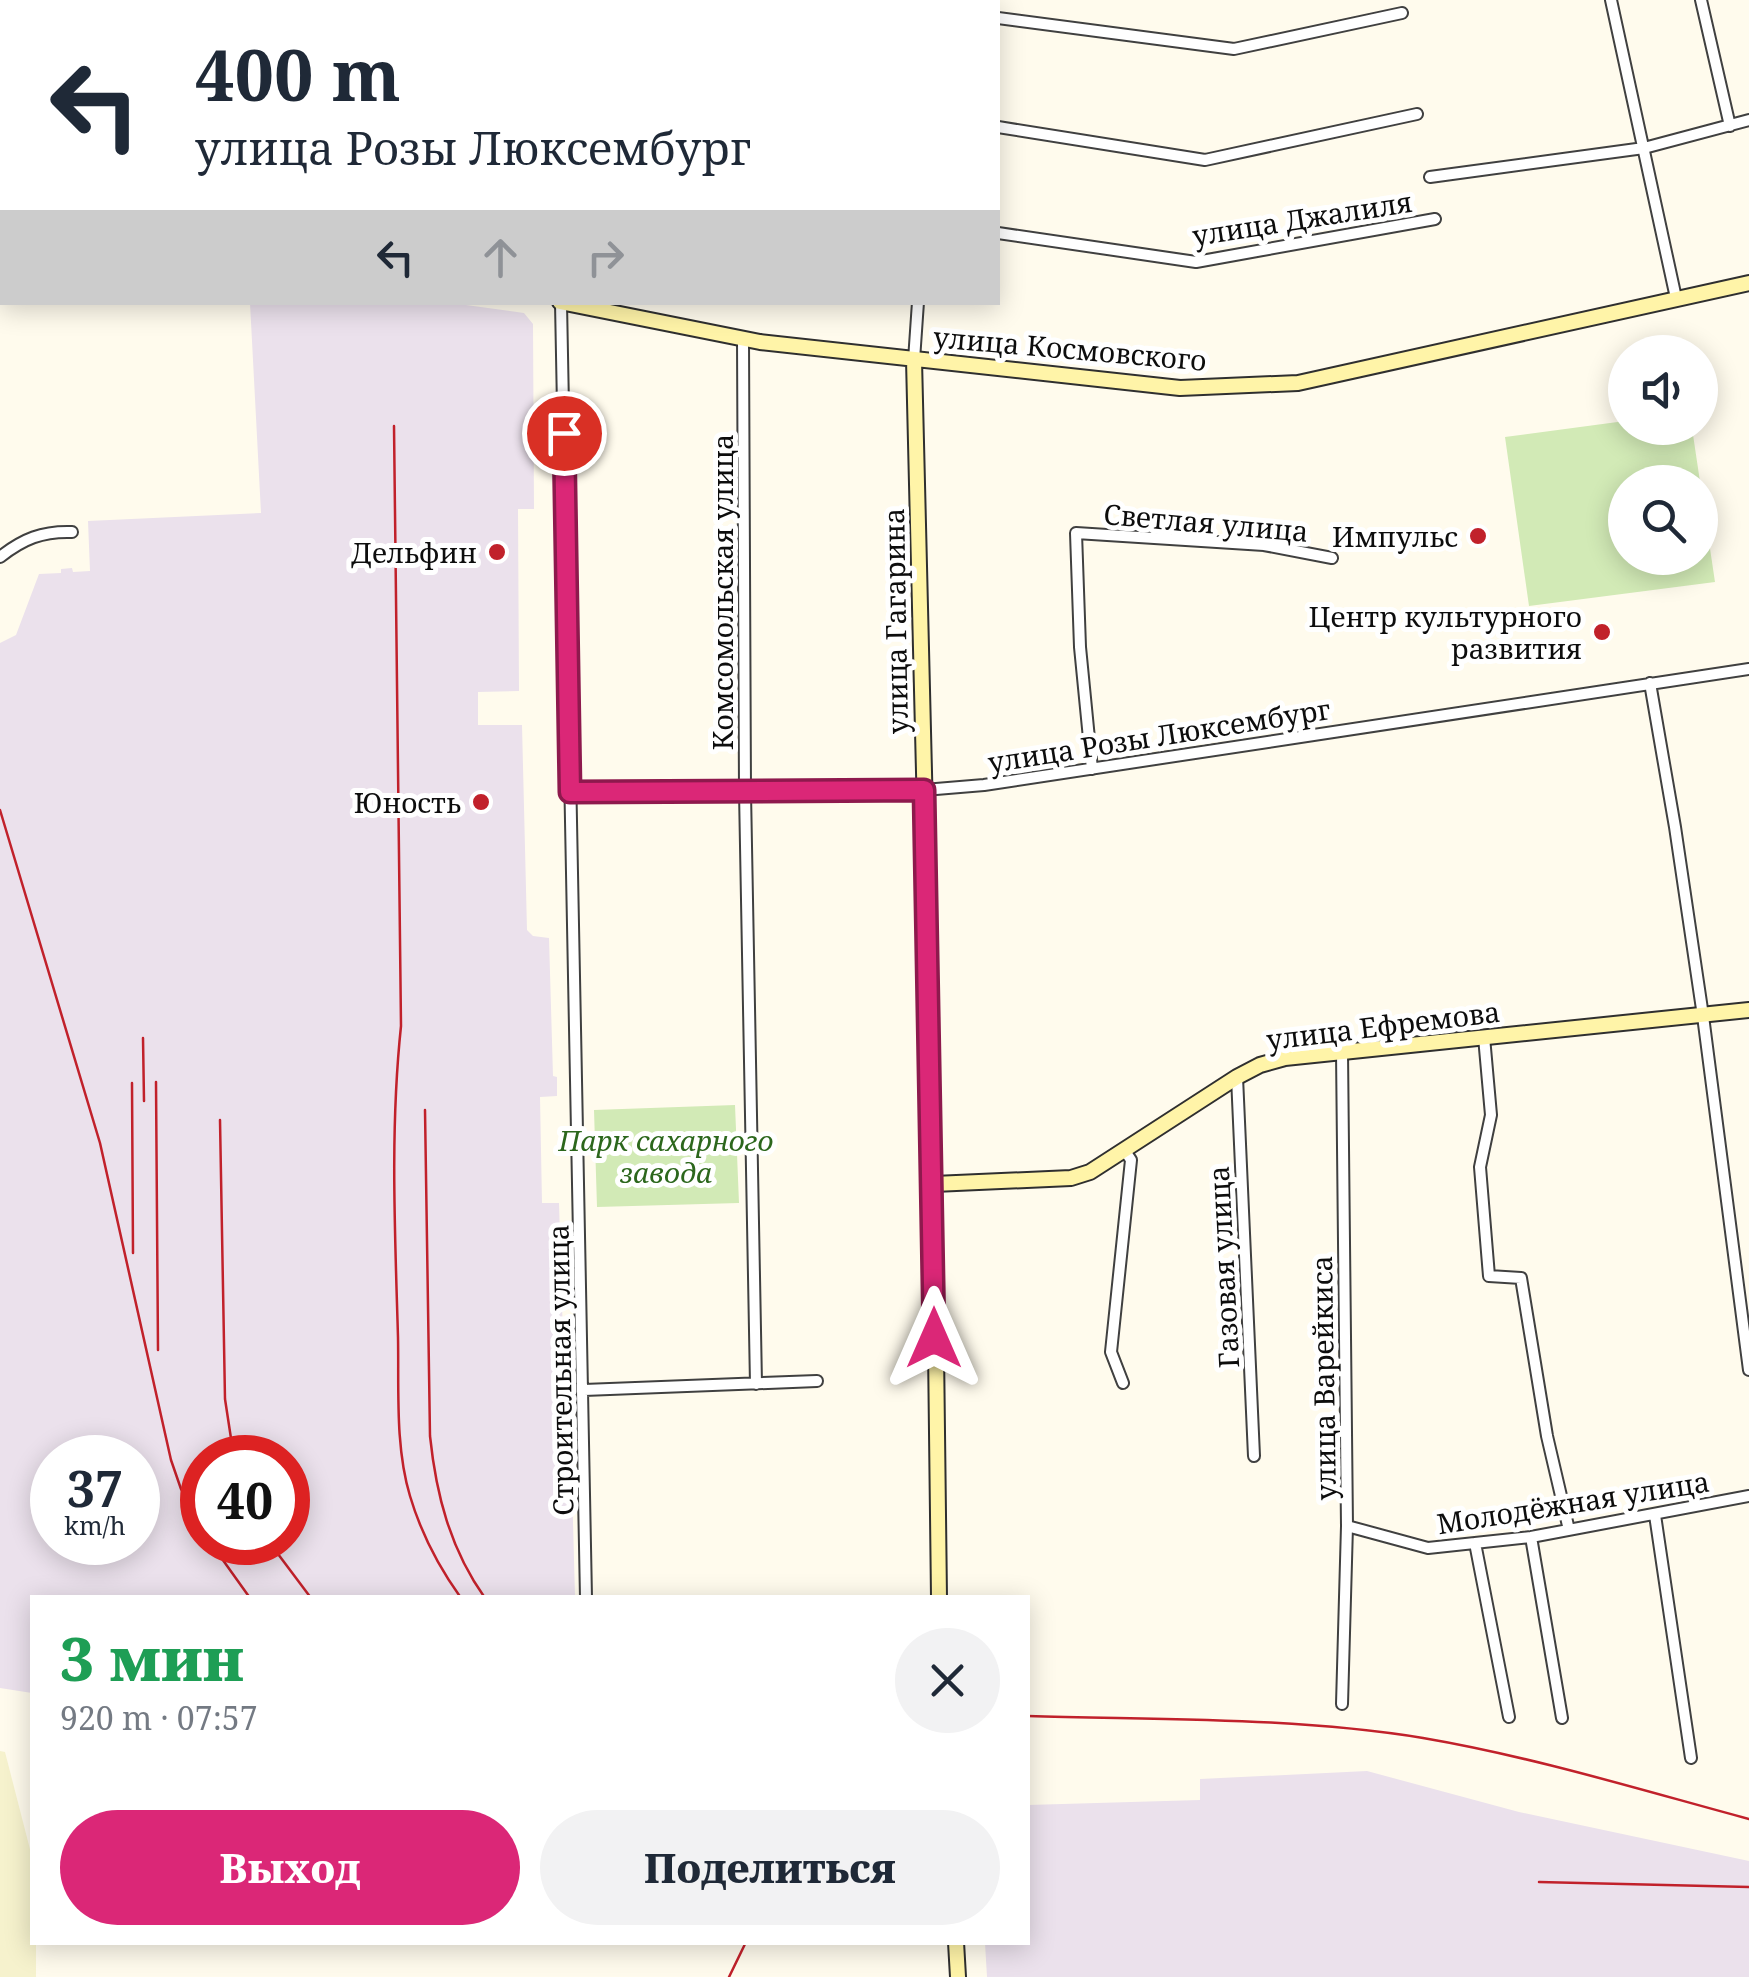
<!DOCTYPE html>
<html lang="ru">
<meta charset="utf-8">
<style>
:root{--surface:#fff;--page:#f2f2f3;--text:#1f2937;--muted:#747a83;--accent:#db2777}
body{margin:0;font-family:"Noto Serif",serif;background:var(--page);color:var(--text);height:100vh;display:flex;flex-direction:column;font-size:38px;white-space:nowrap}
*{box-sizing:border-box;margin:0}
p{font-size:32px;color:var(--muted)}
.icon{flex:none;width:55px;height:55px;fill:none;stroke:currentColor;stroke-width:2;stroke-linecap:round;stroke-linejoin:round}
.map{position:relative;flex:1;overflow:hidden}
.sheet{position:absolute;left:30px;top:1595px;width:1000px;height:350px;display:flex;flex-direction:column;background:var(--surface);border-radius:0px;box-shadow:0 5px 25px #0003}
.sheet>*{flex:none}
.banner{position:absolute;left:0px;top:0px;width:1000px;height:305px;box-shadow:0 5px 25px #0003;background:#fff;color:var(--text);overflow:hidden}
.tools{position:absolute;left:1608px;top:335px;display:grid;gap:20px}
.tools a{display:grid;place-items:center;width:110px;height:110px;border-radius:50%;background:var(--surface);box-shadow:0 5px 25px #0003;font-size:50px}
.speed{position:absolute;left:30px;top:1435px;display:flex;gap:20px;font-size:50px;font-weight:700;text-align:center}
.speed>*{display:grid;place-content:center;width:130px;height:130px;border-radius:50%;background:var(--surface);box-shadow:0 5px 25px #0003;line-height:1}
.speed small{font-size:25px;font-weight:400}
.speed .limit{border:15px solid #d22;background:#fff;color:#111}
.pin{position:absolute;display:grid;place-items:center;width:85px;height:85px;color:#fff;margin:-42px;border:5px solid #fff;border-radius:50%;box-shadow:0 2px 10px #0007}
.me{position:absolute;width:110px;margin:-55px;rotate:0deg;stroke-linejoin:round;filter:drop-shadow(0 0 8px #0008)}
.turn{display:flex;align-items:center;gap:35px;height:210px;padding:0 30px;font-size:45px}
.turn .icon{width:130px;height:130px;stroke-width:2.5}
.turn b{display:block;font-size:70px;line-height:85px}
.lanes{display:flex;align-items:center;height:95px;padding:0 30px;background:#0003;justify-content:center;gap:50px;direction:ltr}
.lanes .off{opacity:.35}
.round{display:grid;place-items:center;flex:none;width:105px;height:105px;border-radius:52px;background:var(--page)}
.headline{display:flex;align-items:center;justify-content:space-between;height:170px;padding:0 30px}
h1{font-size:60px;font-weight:800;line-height:75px;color:#1e9e55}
.action{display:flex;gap:20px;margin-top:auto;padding:20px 30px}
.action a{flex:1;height:115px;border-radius:60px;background:var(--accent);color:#fff;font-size:40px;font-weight:800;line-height:115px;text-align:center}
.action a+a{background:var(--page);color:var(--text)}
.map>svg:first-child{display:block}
</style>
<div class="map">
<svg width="1749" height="1977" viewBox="0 0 1749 1977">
<rect width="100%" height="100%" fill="#fffbed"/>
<path fill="#ebe1ec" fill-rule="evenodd" d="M444 302 524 313 533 324 534 509H518L519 691 478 692V725H522L527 930 533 936 549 938 553 1076 557 1077V1096L540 1097 542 1203H559L565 1405 570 1410 575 1597 32 1598V1693L0 1688V643L16 635 39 574 61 573V569L72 568 73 572 90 571 88 521 261 513 250 303ZM52 1458H138V1542H52ZM202 1458H288V1542H202Z
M1367 1771 1519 1812 1749 1861V1977H987L985 1943 1028 1942V1805L1200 1800V1779Z"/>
<path fill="#f6f2cd" d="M0 1751 5 1752 32 1857V1942L36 1943V1977H0Z"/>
<path fill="#d2eab6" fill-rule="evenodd" d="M1625 421V428H1692L1715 582 1529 606 1505 437ZM1625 482H1700V558H1625Z
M735 1105 739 1203 597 1207 594 1110Z"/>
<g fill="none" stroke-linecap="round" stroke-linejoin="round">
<g stroke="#404040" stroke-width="14">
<path id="street" d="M867 0 885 2
M1611 0 1676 298
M1701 0 1730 126
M57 2 58 0
M950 2 951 0
M998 18 1234 49 1402 13
M998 127 1205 160 1417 114
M1430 177 1644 148 1749 120
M998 233 1196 262 1435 219
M561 303 586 1598
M743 339 745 792 756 1384
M914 360 918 302
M0 557C23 539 42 531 72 532
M1650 683 1675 827 1703 1016 1749 1370
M1092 769 1080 647 1076 533 1264 545 1332 558
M571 793 924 790 984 785 1749 669
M1484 1037 1491 1115 1480 1167 1489 1276 1521 1278 1547 1436 1569 1530
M1237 1077 1254 1456
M1123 1383 1111 1352 1131 1160 1125 1151
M584 1390 817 1381
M1655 1515 1691 1758
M1347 1526 1428 1548 1531 1537 1749 1496
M1531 1537 1562 1718
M1475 1543 1509 1717
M1342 1704 1347 1526 1342 1052"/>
</g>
<g stroke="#2f2f2f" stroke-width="18">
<path id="secondary" d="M407 2 408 0
M0 172 2 173
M560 302 760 342 1180 388 1298 383 1749 283
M914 360 934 1184 939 1598
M934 1184 1071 1178 1090 1172 1237 1077 1260 1065 1285 1058 1749 1010
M956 1942 958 1977"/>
</g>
<use href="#street" stroke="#fff" stroke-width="10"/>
<use href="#secondary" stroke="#fff4a8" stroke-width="14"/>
<path stroke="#c1212b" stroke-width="2.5" d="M394 426 401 1026C390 1130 395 1233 398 1337 399 1389 395 1446 410 1496 421 1533 438 1566 461 1598
M0 810 100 1143 171 1460 181 1489 202 1531
M143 1038 144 1101
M156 1082 158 1350
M132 1083 133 1253
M425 1110 430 1436C436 1494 450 1549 485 1598
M220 1120 225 1399 234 1458
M210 1542 250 1598
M269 1542 311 1598
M1028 1716C1159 1720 1293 1717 1423 1738 1534 1757 1641 1790 1749 1819
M1539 1882 1749 1887
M729 1977 746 1942"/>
</g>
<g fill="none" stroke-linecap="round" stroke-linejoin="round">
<g stroke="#8e194d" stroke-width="25">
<path id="route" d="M564 433 570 792 924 790 934 1338"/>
</g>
<use href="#route" stroke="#db2777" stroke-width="18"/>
</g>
<g fill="#c1212b" stroke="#fff" stroke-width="4">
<circle cx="1478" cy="536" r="10"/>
<circle cx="497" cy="552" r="10"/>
<circle cx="1602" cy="632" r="10"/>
<circle cx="481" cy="802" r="10"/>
</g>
<g text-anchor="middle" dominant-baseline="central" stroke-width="10" stroke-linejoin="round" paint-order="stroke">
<g font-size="28" fill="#0d0d0d" stroke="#fff">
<text transform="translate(1302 218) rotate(-9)">улица Джалиля</text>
<text transform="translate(1070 348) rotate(5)">улица Космовского</text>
<text transform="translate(1206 522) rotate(5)">Светлая улица</text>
<text transform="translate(722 592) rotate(-90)">Комсомольская улица</text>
<text transform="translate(895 621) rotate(-91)">улица Гагарина</text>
<text transform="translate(1159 735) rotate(-9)">улица Розы Люксембург</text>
<text transform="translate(1383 1025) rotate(-7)">улица Ефремова</text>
<text transform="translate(1223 1267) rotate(-93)">Газовая улица</text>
<text transform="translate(560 1370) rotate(-91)">Строительная улица</text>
<text transform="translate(1323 1378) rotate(-91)">улица Варейкиса</text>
<text transform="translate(1573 1502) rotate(-9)">Молодёжная улица</text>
</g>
<g font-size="28" fill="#0d0d0d" stroke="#fff" text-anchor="end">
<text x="1458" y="536">Импульс</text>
<text x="477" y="552">Дельфин</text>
<text x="1582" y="616">Центр культурного<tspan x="1582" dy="32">развития</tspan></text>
<text x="461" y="802">Юность</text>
</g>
<g font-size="28" font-style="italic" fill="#2c671c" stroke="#fff">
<text x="666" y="1140">Парк сахарного<tspan x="666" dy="32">завода</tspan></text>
</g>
</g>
</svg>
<div class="tools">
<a><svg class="icon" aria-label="sound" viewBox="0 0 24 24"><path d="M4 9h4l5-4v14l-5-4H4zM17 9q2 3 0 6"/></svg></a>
<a><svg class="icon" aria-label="search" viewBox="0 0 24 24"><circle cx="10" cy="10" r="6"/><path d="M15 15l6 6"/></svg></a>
</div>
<div class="speed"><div>37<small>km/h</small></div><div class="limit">40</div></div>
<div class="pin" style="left:564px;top:433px;background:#d93025"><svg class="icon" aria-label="arrive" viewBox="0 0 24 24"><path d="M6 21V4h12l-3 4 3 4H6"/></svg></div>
<svg class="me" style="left:934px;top:1338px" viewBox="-20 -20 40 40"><path d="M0-17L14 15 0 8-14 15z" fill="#db2777" stroke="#fff" stroke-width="4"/></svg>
<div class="banner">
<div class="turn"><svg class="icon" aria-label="left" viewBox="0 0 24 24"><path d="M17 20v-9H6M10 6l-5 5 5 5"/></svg><div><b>400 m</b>улица Розы Люксембург</div></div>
<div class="lanes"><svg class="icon" aria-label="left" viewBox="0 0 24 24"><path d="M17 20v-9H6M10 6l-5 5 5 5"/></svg><svg class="icon off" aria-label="ahead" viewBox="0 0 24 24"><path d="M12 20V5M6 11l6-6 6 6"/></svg><svg class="icon off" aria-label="right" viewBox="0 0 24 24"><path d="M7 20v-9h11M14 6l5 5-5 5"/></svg></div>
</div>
<section class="sheet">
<div class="headline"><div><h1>3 мин</h1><p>920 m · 07:57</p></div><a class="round"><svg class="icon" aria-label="close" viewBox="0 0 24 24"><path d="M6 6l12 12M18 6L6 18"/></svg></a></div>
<div class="action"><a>Выход</a><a>Поделиться</a></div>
</section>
</div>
